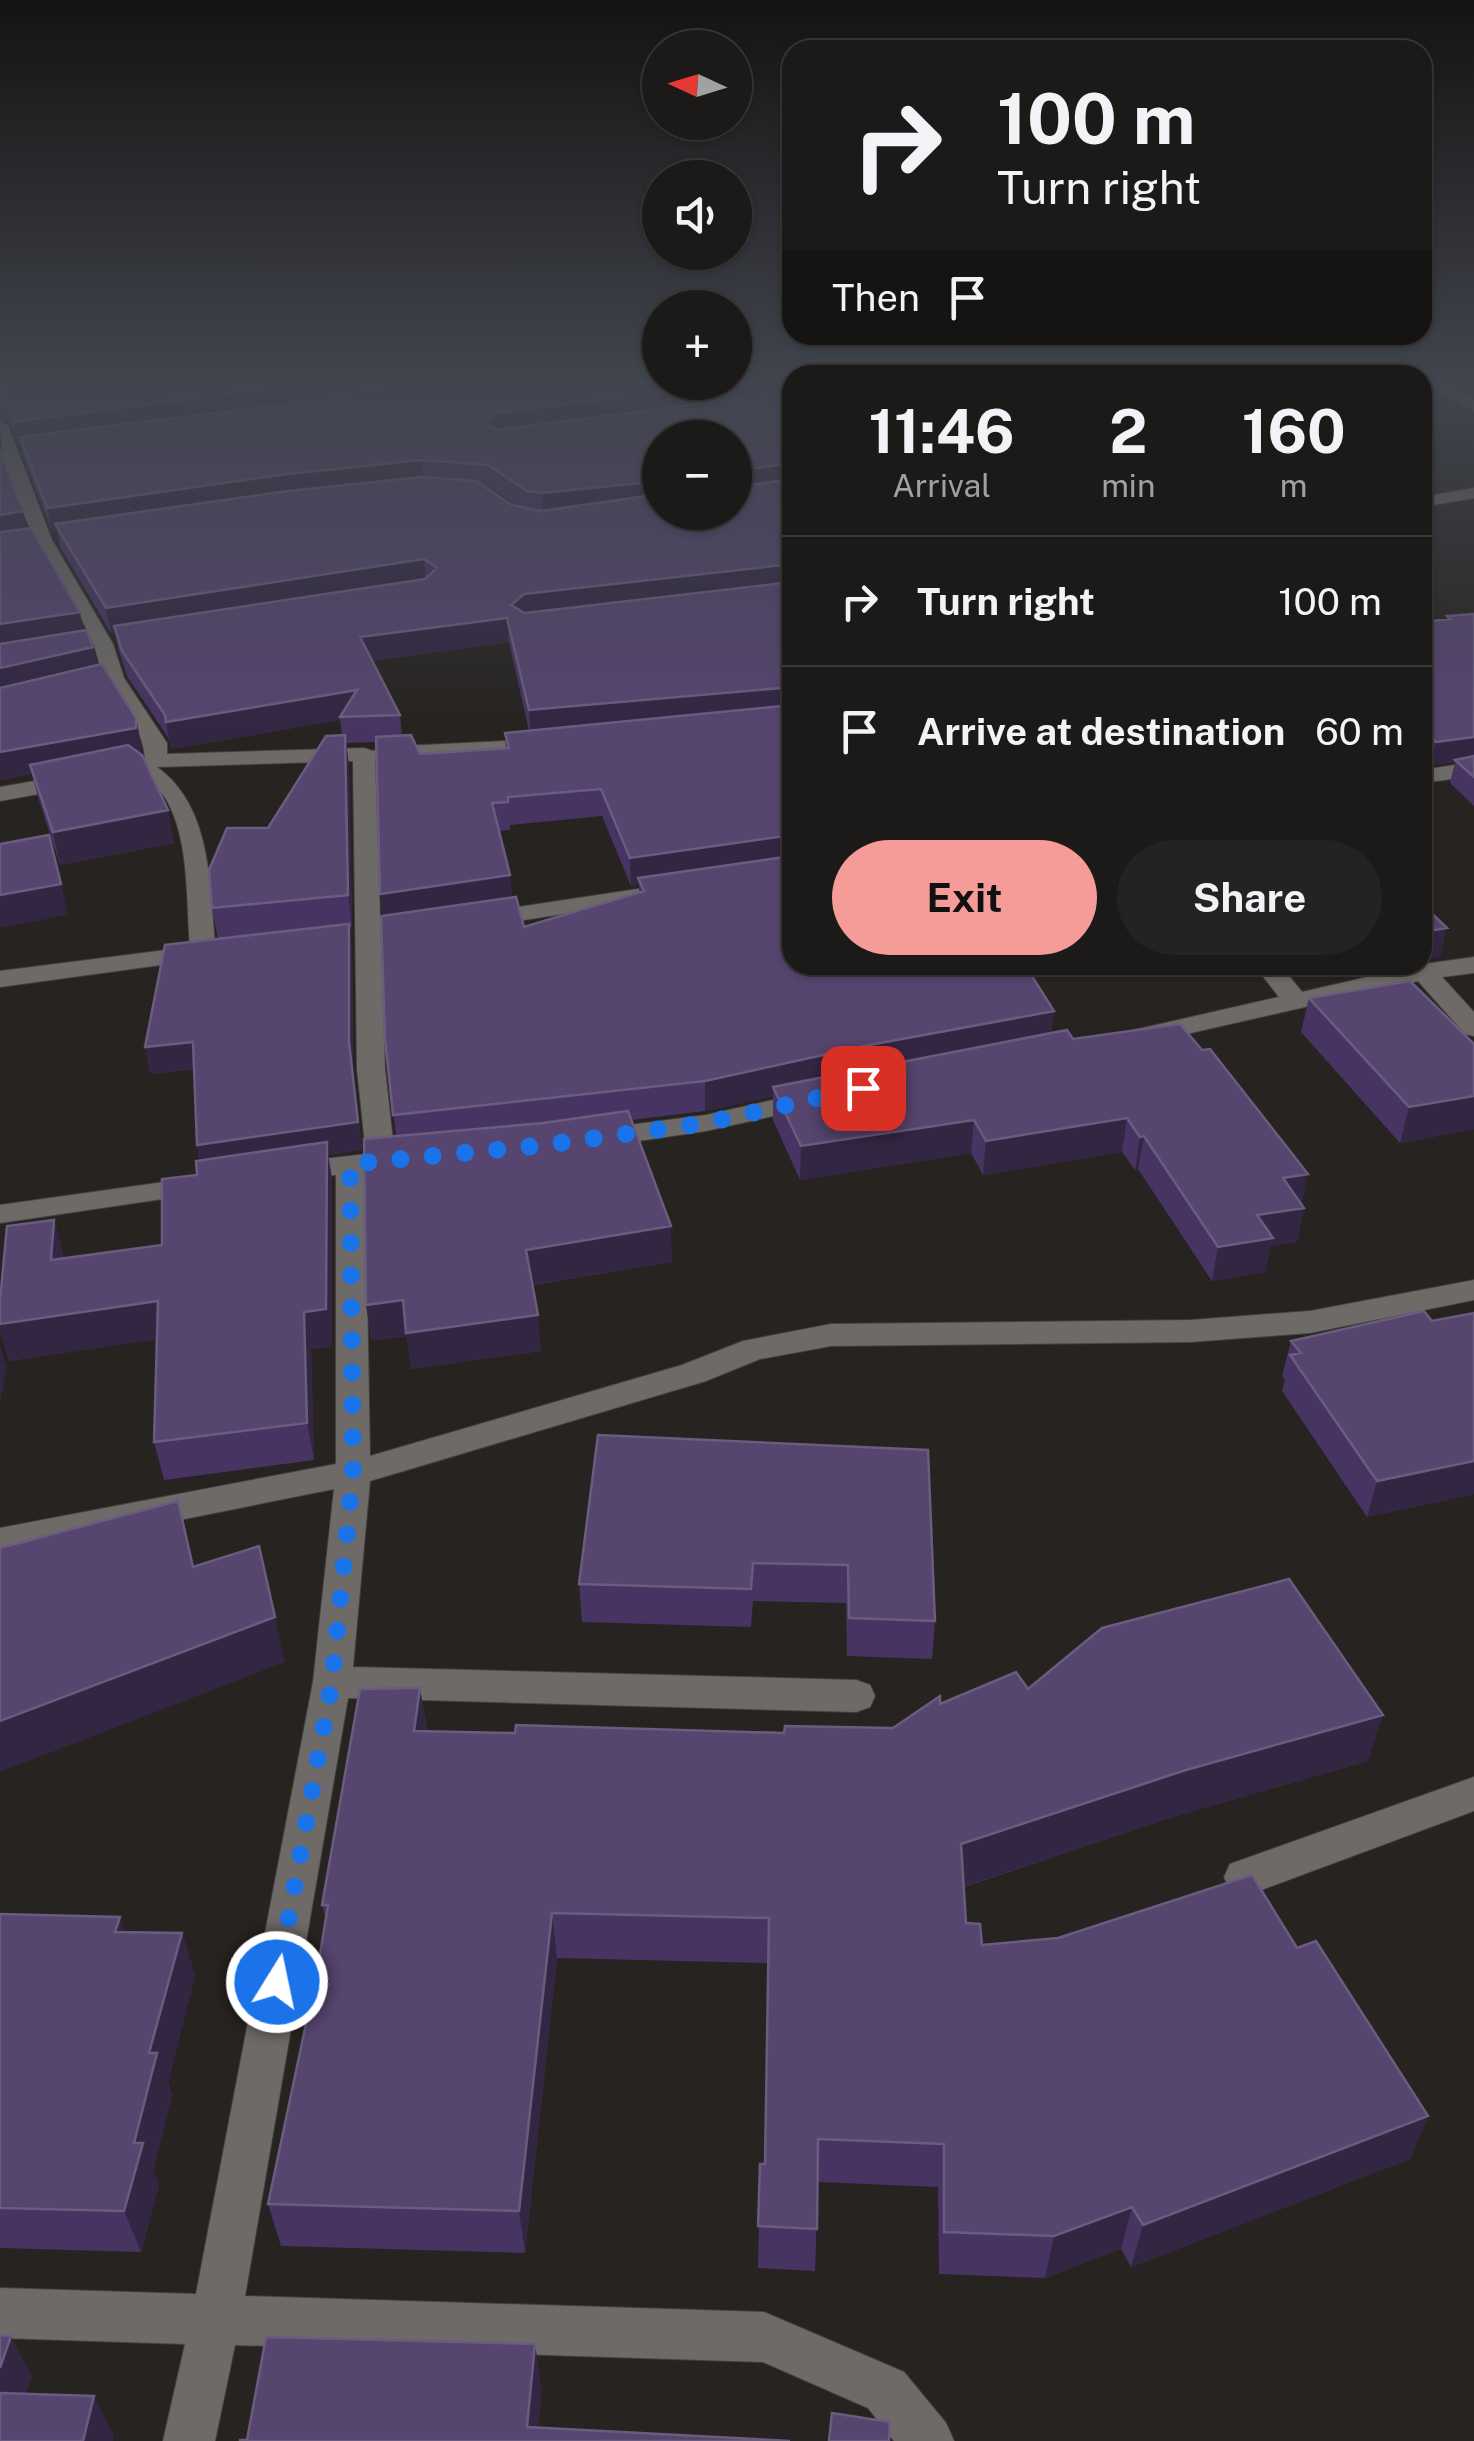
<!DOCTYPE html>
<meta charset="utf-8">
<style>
:root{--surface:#1c1a18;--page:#252321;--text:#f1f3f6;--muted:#a0a1a2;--line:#3a3837;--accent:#f59b98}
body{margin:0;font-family:"Public Sans",sans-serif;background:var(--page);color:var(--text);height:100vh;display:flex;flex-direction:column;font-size:38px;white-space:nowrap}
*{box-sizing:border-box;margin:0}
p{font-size:32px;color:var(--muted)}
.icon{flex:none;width:55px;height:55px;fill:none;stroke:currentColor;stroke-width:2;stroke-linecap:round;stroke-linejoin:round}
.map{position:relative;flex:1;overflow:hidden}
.drawer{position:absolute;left:782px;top:365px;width:650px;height:610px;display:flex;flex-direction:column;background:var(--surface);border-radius:30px;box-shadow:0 2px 8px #0004,0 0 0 2px var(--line)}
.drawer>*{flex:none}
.banner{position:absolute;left:782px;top:40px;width:650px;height:305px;border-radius:30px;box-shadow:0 2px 8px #0004,0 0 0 2px var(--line);background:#1c1a18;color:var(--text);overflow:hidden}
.needle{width:65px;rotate:274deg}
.tools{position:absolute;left:642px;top:30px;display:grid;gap:20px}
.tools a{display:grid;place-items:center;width:110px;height:110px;border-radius:50%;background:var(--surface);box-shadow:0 2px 8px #0004,0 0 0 2px var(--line);font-size:50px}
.pin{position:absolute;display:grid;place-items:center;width:85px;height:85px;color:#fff;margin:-42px;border-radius:20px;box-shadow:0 5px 15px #0006}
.me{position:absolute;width:110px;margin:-55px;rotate:10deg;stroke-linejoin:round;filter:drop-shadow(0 0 8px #0008)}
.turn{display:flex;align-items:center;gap:35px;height:210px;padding:0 50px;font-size:45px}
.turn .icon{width:130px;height:130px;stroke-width:2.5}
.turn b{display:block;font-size:70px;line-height:85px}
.then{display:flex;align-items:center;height:95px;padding:0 50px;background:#0003;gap:20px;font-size:38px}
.eta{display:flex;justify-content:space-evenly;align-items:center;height:170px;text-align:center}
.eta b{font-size:60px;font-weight:700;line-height:70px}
.primary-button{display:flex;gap:20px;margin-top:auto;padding:20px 50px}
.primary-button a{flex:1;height:115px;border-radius:60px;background:var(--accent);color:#111;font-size:40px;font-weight:700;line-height:115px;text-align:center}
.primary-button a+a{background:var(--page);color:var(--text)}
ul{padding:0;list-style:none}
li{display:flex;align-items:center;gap:30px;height:130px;padding:0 50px;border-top:2px solid var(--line)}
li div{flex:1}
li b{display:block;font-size:38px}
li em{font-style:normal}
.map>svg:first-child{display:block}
</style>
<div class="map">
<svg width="1474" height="2441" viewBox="0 0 1474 2441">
<rect width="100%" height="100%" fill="#262320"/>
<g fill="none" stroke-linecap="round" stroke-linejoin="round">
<g stroke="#43403e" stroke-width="2">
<path id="minor" d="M1422 381H1439L1474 400V411Z
M0 421 8 426 52 540 113 644 124 678 167 743V754L364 748 373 751 382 747 546 739 557 745 546 751 375 758 385 1069 394 1150 413 1152 417 1158 413 1164 365 1172 370 1456 682 1365 743 1341 831 1324 1191 1320 1310 1311 1474 1280V1300L1310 1333 1191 1342 831 1346 760 1359 706 1381 370 1481 353 1667 856 1680 870 1685 875 1696 870 1707 856 1712 348 1698 245 2296 764 2312 904 2372 946 2423 954 2441H894L868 2408 763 2362 235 2345 215 2441H163L185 2344 0 2338V2288L196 2294 313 1682 334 1489 0 1556V1528L336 1464V1175L290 1181 280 1178 275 1172 280 1166 290 1163 366 1154 357 1069 353 761 157 767C214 808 209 890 216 953L212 958 0 987V971L190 947C186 901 190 840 166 799 157 785 141 779 131 767L134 762 145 761C145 730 121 708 106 681 100 670 98 657 94 645 62 571 0 506 0 421Z
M1474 488V498L1422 507V497Z
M1474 762V776L1422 783V770Z
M75 774 86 781 83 786 0 801V787Z
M651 887 663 894 659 899 479 927 467 920 479 913Z
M1474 957V973L1442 977 1474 1012V1036L1465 1034 1418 981 1143 1044 1130 1036 1134 1030 1279 997 1254 965H1280L1302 992 1424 964Z
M813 1091 823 1093 827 1099 823 1105 706 1131 598 1147 588 1144 584 1138 588 1132 598 1129 706 1115Z
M200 1177 210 1180 215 1186 210 1192 0 1223V1205Z
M1474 1777V1811L1245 1896 1230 1890 1224 1877 1230 1864Z"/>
</g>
<use href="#minor" fill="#6e6a67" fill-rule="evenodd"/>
</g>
<path fill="#473462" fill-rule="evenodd" d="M0 381H792V965L1073 1039 1301 1204 1304 1208 1297 1242 1271 1246 1265 1272 1212 1281 1138 1169 1135 1170 1122 1152 983 1175 971 1153 800 1180 773 1120V1096L705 1111 631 1120 672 1262 533 1285 541 1351 411 1369 407 1336 372 1341 366 1305 396 1136 385 1039 383 916 380 894 376 742 346 743 349 765 352 927H349L352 949 353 1069 362 1150 328 1155 332 1178V1346L311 1349 314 1460 164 1480 154 1442 157 1339 9 1361 0 1330V1301L54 1220 64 1259 162 1245 197 1175 200 1160 197 1145 194 1069 151 1074 145 1047 218 939 212 908 268 828 342 735 340 720 171 749 169 739 127 676 119 651 115 632 111 633 60 547 57 530 52 531 24 459 21 443H18L10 423 0 420ZM660 438 735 512H660ZM485 487H489L518 506 512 505ZM509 642 529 731 505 733 506 749 420 754 402 736 400 715 372 661ZM602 816 631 886 639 885V892L524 927 512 897 499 831 510 830V825Z
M1459 381H1474V390Z
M0 449 27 528 93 647 97 665 136 718 141 744V754L174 843 60 865 38 797 32 774 0 780Z
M1474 614V806L1450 783 1455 762 1431 765 1422 757V622L1447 620V616Z
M1309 998 1474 1044V1129L1400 1143 1301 1032Z
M1474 1313V1494L1367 1517 1282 1391 1285 1379 1282 1376 1291 1341 1432 1321Z
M928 1450 935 1621 932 1659 847 1656 846 1603 753 1601 751 1627 582 1622 579 1584Z
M420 1688 427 1731 515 1733H784L893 1728 940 1704 1028 1689 1368 1761 1176 1816 964 1887 966 1923 982 1945 1297 1948 1428 2116 1410 2159 1131 2267 1121 2249 1045 2278 939 2274 938 2187 818 2182 815 2271 758 2268 760 2164H765L769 1963 557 1958 525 2253 281 2246 268 2204 318 1967 326 1920 322 1905Z
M0 1914 125 1932 182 1933 195 1976 168 2082 172 2095 153 2171 159 2185 141 2252 0 2248Z"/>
<path fill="#332643" d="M323 381H416L313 404 20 437 21 443H18L14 422Z
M754 381H792V396L498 434 485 423 496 413Z
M422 460 424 482 55 524 57 530 52 531 47 508 288 474Z
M792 462 791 484 735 493V471Z
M659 480 660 502 543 516 542 493Z
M23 511 28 534 0 539V515Z
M424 559 426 583 114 626 115 632 111 633 106 608Z
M792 564V587L526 618 511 605 524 594Z
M80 612 85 637 0 650V624Z
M507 618 509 642 363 662 360 637Z
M93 647 98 672 0 695V668Z
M792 687V712L531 736 529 710Z
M357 690 340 717V720L171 749 166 722Z
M136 718 141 744V754L30 765 32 774 0 780V752Z
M345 735 349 765 352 927 348 895Z
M1474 737V759L1455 760V762L1431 765 1436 742Z
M168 810 174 843 60 865 53 832Z
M792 834 791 862 638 878 639 885 631 886 630 858Z
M510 875 513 904 384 923 380 894Z
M61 884 68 915 0 928V895Z
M349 924 352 949 353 1069 362 1150 328 1155 332 1178V1346L311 1349 314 1460 307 1423 203 1172 197 1145 349 1042Z
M1447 928 1440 957 1422 959V932Z
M1054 1011 1051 1041 773 1087V1096L705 1111V1081L864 1046Z
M193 1042 198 1068 151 1074 145 1047Z
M1474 1096V1129L1400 1143 1409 1107Z
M1127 1118 1122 1152 983 1175 986 1141Z
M974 1120 971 1153 800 1180 801 1146Z
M1144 1136 1138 1169 1135 1170 1140 1137Z
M1308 1174 1301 1207 1283 1178Z
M1304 1208 1297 1242 1271 1246 1265 1272 1212 1281 1218 1247 1257 1215Z
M54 1220 64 1257 62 1297 51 1260Z
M671 1226 672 1262 529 1285 526 1250Z
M403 1300 538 1315 541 1351 411 1369 407 1336 372 1341 366 1305Z
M158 1301 167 1338 9 1361 0 1330V1324Z
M0 1345 7 1368 0 1402Z
M1474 1461V1494L1367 1517 1377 1481Z
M275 1617 285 1662 0 1772V1721Z
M420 1688 427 1734 414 1731Z
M1383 1715 1368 1761 1176 1816 956 1889 961 1844 1186 1770Z
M552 1913 557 1958 525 2253 519 2211Z
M120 1917 134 1960 115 1932Z
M182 1933 195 1976 168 2082 172 2095 153 2171 159 2185 141 2252 124 2211 149 2053Z
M1428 2116 1410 2159 1131 2267 1143 2225Z
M1132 2207 1121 2249 1045 2278 1054 2236Z
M11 2336 32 2377 14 2432 0 2407V2368Z
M535 2344 542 2390 537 2441 527 2427Z
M94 2396 114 2436 113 2441H83Z"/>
<path fill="#56456f" stroke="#6a5c7e" stroke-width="2.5" d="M0 381H323L14 422 5 402 0 400Z
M390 381H660V382H735V381H754L496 413 485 423 497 430 792 392V463L735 471V438H660V481L542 493 527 491 488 465 422 460 288 474 47 508 20 437 312 401Z
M0 449 23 511 0 515Z
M422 477 476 481 512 505 541 511 660 494V512H735V487L792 479V564L524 594 511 605 525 613 792 582V687L529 710 507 618 360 637 400 715 340 717 357 690 166 722 165 715 122 651 114 626 425 579 437 568 424 559 106 608 55 524 288 491Z
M31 528 80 612 0 624V532Z
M1474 614V737L1436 742 1422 729V622L1450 619 1447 616Z
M87 630 93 647 0 668V644Z
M102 664 136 718V728L0 752V688Z
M792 705V835L630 858 601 789 508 797V802L492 803 510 875 380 894 376 737 411 735 420 754 509 748 505 733Z
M345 735 348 895 212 908 209 870 227 828H268L326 736Z
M128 745 142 755 168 810 53 832 30 765Z
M1474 756V777L1455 760Z
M49 835 61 884 0 895V844Z
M792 856V965H1025L1054 1011 864 1046 705 1081 393 1115 385 1039 381 916 516 897 524 927 644 891 638 878Z
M1422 904 1447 928 1422 932Z
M349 924V1042L358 1122 197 1145 193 1042 145 1047 165 945Z
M1410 981 1474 1044V1096L1409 1107 1309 998Z
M1180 1024 1202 1050 1210 1049 1308 1174 1283 1178 1304 1208 1257 1215 1273 1238 1218 1247 1144 1136 1140 1137 1127 1118 986 1141 974 1120 801 1146 773 1087 1067 1030 1073 1039Z
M628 1111 671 1226 526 1250 538 1315 406 1333 403 1300 366 1305 364 1139 543 1123Z
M327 1142 326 1309 304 1312 307 1423 154 1442 158 1301 0 1324V1301L7 1226 54 1220 51 1260 162 1245V1179L197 1175 196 1161Z
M1424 1311 1432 1321 1474 1313V1461L1377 1481 1290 1355 1301 1353 1291 1341Z
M598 1435 928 1450 935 1621 849 1618 848 1565 753 1563 751 1589 579 1584Z
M178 1501 193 1567 259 1546 275 1617 0 1721V1548Z
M1289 1579 1383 1715 1186 1770 961 1844 966 1923 980 1924 982 1945 1058 1938 1252 1875 1297 1948 1316 1941 1428 2116 1143 2225 1132 2207 1054 2236 944 2232V2144L818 2139 817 2229 758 2226 760 2164H765L769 1918 552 1913 519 2211 268 2204 318 1967 328 1905H322L360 1689 420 1688 414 1731 515 1733 516 1725 784 1733 785 1726 893 1728 940 1696V1704L1016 1672 1028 1689 1102 1628Z
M0 1914 120 1917 115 1932 182 1933 149 2053H157L134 2143H143L124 2211 0 2208Z
M0 2335 11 2336 0 2368Z
M266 2337 535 2344 527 2427 790 2441H240V2440H247Z
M0 2393 94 2396 83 2441H0Z
M832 2413 890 2422 889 2441H829Z"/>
<linearGradient id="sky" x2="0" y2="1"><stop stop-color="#151312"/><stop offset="0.53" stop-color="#41454e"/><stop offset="1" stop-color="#41454e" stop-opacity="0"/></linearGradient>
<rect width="1474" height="723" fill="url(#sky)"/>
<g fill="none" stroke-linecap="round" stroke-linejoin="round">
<path stroke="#1a73e8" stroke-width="18" stroke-dasharray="0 32.4" d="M277 1982 332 1682 353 1473 350 1164 545 1145 706 1123 863 1088"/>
</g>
</svg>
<div class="tools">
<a><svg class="needle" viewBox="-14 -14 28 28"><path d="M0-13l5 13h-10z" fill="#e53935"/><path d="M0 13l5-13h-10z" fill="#a0a1a2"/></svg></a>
<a><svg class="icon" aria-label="sound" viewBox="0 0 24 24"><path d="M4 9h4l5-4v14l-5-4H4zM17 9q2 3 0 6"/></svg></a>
<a>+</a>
<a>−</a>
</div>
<div class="pin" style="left:863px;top:1088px;background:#d93025"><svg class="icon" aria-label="arrive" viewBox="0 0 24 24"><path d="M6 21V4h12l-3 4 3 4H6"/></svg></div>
<svg class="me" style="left:277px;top:1982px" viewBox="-20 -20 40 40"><circle r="17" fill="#1a73e8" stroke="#fff" stroke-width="3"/><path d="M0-11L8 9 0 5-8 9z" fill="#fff"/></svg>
<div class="banner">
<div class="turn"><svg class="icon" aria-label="right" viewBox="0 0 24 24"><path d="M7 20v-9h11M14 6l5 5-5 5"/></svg><div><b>100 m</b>Turn right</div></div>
<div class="then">Then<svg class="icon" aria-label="arrive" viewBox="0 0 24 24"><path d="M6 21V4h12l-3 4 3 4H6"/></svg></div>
</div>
<section class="drawer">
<div class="eta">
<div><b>11:46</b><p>Arrival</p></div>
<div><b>2</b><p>min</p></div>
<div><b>160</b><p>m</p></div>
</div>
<ul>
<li><svg class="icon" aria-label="right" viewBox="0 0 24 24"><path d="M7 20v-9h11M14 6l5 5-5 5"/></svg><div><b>Turn right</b></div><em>100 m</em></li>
<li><svg class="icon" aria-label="arrive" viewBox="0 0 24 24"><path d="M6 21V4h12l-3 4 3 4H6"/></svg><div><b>Arrive at destination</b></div><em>60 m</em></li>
</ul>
<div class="primary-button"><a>Exit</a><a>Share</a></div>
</section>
</div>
